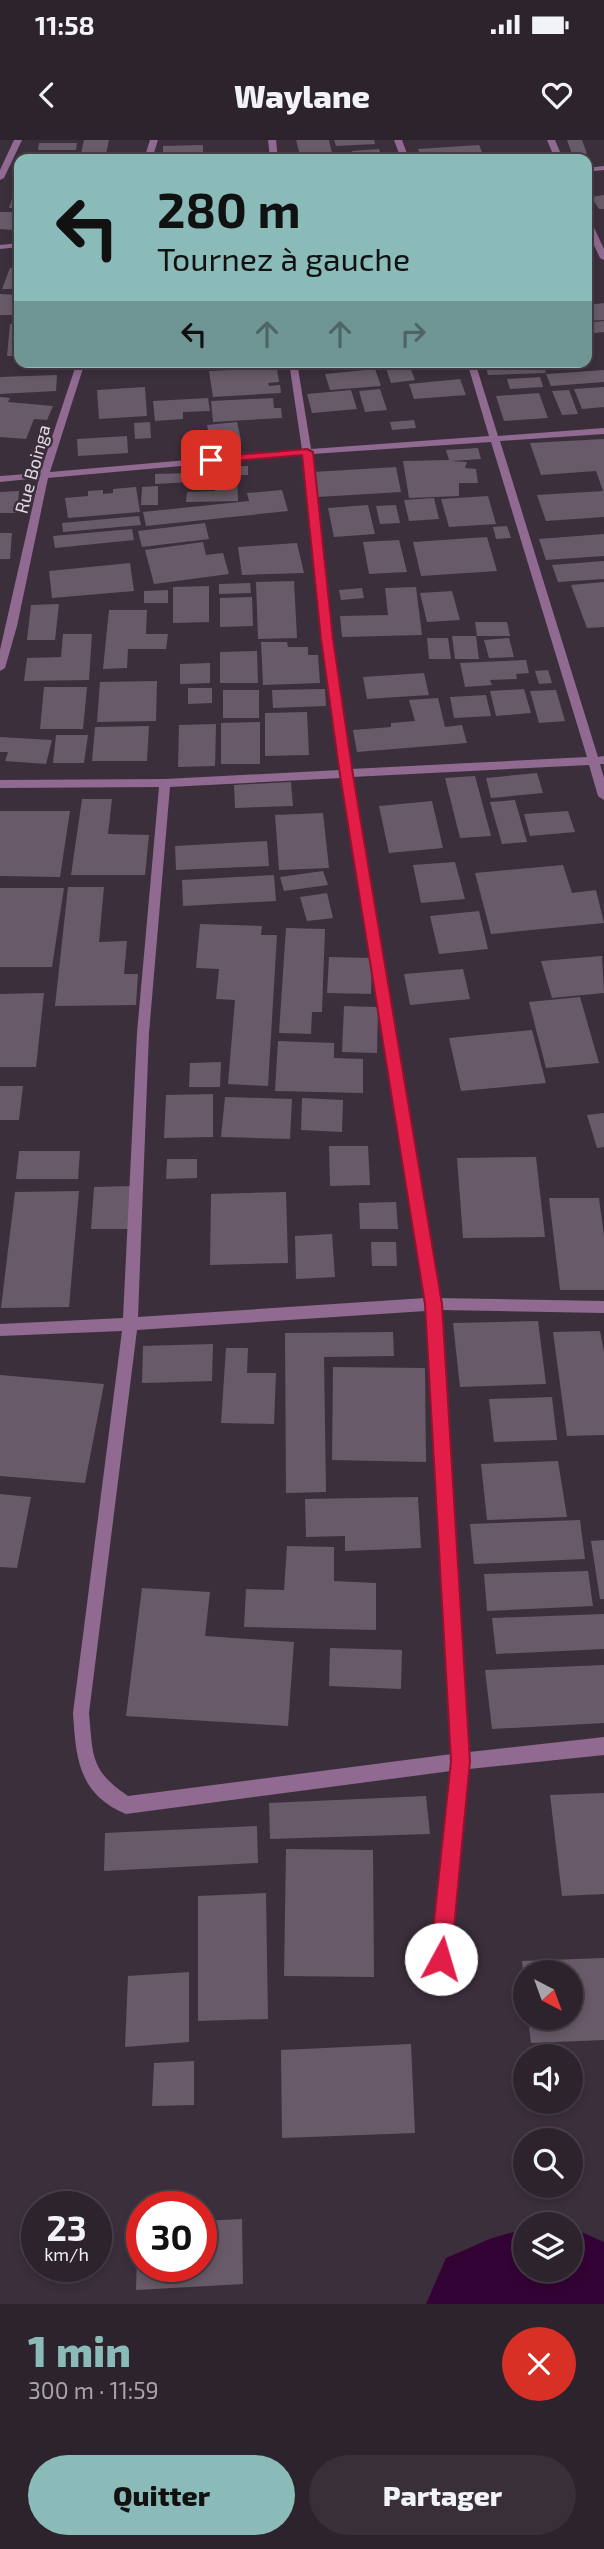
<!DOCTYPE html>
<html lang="fr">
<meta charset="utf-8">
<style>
:root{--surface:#2d232d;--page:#392f39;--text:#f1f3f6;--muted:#a7a4aa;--line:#484049;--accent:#8bbbb9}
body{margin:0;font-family:"Exo 2",sans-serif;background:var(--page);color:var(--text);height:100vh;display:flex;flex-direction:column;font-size:26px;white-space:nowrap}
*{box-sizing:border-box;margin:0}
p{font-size:23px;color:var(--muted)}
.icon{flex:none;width:38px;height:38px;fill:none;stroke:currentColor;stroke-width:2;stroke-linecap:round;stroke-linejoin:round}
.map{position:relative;height:2164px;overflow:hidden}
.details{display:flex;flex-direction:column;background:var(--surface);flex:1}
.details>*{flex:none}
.top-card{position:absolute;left:14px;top:14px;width:578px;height:214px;border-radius:14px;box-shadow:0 4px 10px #0003,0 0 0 2px var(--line);background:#8bbbb9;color:#111;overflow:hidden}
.needle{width:46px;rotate:139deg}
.tools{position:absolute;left:513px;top:1820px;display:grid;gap:14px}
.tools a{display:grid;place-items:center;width:70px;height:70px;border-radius:50%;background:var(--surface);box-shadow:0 4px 10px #0003,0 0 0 2px var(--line);font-size:35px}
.speed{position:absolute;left:21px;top:2051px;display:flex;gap:14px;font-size:35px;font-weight:700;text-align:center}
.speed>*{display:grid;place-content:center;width:91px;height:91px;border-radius:50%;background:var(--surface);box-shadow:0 4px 10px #0003,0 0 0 2px var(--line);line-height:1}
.speed small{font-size:18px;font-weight:400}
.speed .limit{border:10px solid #d22;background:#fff;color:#111}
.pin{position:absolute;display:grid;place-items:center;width:60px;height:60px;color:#fff;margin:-30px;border-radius:14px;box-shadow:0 4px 10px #0006}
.me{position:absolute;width:77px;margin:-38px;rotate:6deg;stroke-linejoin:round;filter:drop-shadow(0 0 5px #0008)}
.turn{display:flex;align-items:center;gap:24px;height:147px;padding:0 28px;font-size:32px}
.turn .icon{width:91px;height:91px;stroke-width:2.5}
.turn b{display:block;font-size:49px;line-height:60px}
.lanes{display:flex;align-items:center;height:66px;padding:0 28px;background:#0003;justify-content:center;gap:35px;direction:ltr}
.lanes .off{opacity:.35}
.round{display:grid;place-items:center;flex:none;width:74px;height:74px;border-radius:37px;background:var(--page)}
.headline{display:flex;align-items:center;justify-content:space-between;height:119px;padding:0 28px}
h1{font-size:42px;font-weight:800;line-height:52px;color:var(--accent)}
.primary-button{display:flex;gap:14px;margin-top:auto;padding:14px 28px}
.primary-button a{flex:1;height:80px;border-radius:42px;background:var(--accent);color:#111;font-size:28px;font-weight:800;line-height:80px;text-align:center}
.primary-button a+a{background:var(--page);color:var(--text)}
.status{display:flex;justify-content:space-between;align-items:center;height:49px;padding:0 35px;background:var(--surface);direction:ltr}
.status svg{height:19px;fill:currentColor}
header{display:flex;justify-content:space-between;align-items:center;height:91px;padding:0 28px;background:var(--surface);font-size:32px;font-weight:800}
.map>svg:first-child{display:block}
</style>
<div class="status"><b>11:58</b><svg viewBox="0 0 49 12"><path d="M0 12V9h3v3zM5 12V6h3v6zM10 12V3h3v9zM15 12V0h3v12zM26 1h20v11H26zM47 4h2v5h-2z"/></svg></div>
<header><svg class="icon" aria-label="back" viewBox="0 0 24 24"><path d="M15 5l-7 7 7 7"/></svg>Waylane<svg class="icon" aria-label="heart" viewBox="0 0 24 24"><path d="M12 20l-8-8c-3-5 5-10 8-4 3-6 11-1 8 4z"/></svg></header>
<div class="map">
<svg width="604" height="2164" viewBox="0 0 604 2164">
<rect width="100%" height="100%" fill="#3c2f3c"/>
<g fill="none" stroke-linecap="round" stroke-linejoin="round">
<path fill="#330335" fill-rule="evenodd" d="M555 2081 564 2084H542Z
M570 2087 604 2102V2164H426L446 2118 492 2098 525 2089V2130H570Z"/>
</g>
<path fill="#685a68" d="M84 0H109L106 14 138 15 137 19H80Z
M296 0H329L333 17 301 19Z
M334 0H374L375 4 336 6Z
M567 0H582L587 14H572Z
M39 3H77L76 10H38Z
M203 5V16L163 17V6Z
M479 5 485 19H422L418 9Z
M379 9 381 15 355 17 352 11Z
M15 49H19V68H9Z
M604 55V69H599L591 57Z
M0 72H18L13 90 0 89Z
M10 128H19V149H2Z
M0 154 19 155 16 175H0Z
M604 163V180L586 181V165Z
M604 181V192L586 194V183Z
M19 183V216H7L10 184Z
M168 222H227V226L169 229Z
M232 222H276L279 242 268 243 269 246 280 245 281 253 213 257 209 231 233 230Z
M384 222H408L415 240 391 243Z
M543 224 546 233 488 235 486 226Z
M375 229 381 246 330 250 325 234Z
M604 230V242L551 246 546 234Z
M57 235 56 251 0 254V237Z
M540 237 543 247 510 249 507 239Z
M460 239 466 255 414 259 409 244Z
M145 247 147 276 99 279 97 250Z
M604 247V267L582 269 574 249Z
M380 249 387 270 365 272 359 251Z
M351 250 357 269 312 273 307 254Z
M569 250 578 274 562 275 552 251Z
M539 253 548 278 504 281 496 256Z
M0 257 10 258 8 262 53 266 47 280 34 279 26 299 0 297Z
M208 258 210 271 183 272V279L155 281 153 261Z
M273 258 274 268H281L282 278 213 282 211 261Z
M414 280 416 288 392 290 390 282Z
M150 282 151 298 135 299 134 283Z
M237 282 241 300 211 303 207 285Z
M127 296 128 313 78 316 77 299Z
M604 299V377L546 381 537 355 603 351 596 331 541 335 530 303Z
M478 308 481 319 451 321 467 322 465 328 476 329 478 343H459V356L409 358 403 321 449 320 446 310Z
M248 326V335H237L238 361 186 362 187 352 215 351V327Z
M396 327 401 352 318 357 313 332Z
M191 333V342L155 344V334Z
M158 346V365H141L142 347Z
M136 347 140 372 68 378 65 358 88 356V351L103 350V354L113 353V349Z
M282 350 288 371 146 386 143 372 249 361 247 353Z
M19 351 17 373H0V352Z
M488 356 496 384 449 387 441 359Z
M434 358 439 379 409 381 404 360Z
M368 365 375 394 334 397 328 368Z
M396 365 400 383 380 384 376 366Z
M139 376 141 385 63 392 62 383Z
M205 383 209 399 142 407 138 391Z
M507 386 511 398 496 399 493 387Z
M132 389 134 400 55 408 53 396Z
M0 393H12L10 419H0Z
M604 394V416L546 420 539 399Z
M487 397 497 431 421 436 413 402Z
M399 400 407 432 369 434 363 402Z
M203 402 206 415 223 413 229 434 154 444 145 410Z
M297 403 304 433 242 435 238 407Z
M604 421V439L558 442 552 425Z
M130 423 134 451 52 458 49 431Z
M294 441 297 498 258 499 256 442Z
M604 442V487L587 488 571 445Z
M250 443 251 453 219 454V444Z
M209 446V482L173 483V447Z
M416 447 422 495 342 497 340 476 388 475 385 448Z
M362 448 364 458 341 460 339 450Z
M168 450V463H144V451Z
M452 451 460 480 427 482 420 453Z
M252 457 253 486 220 487V458Z
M59 464 55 500H27L31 465Z
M109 470H147L146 494H168L166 509H128L127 528 103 529Z
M475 482H507L510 496H477Z
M63 494H92L89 540 24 541 27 518 61 517Z
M452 496H476L479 519H455Z
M427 498H448L451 519H429Z
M509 498 514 517 489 518 484 500Z
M261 502H287L288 507H308V515H318L320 543 263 545Z
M257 511 258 543H220V512Z
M526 520 529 533 516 534 517 539 490 540 492 545 465 547 460 523Z
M210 523V543L180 544V524Z
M548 530 552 543 539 544 535 531Z
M424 533 429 555 367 559 363 537Z
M157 541 156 581 97 582 100 542Z
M44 547H87L83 589H40Z
M188 548H212V563L188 564Z
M325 549 326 566 273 568 272 550Z
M524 549 531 573 496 576 490 551Z
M223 550H259V578H223Z
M556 550 565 581 539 583 530 551Z
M486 555 491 576 454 578 450 557Z
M438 558 445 587 462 585 467 603 357 612 353 590 391 587V583L415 581 409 560Z
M307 572 309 615 265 616V573Z
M260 582V624H221V583Z
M216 584 215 626 178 627 179 585Z
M149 586 147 621H92L95 587Z
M56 595H88L84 623H53Z
M0 597 52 600 46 624 5 621 8 612H0Z
M537 633 543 653 491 658 486 638Z
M475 636 491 696 460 698 445 638Z
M291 642 293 666 235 668 234 645Z
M82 659H112L108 694 149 695 145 735H71Z
M515 660 527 702 502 704 490 662Z
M432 661 443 708 389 713 379 666Z
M0 671H70L60 737 0 736Z
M568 671 575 692 530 696 524 674Z
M323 673 329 728 279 730 275 675Z
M267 701 269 726 176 730 175 706Z
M455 722 465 759 421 763 413 725Z
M563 725 572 753 596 750 604 783 491 794 475 733Z
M323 731 328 745 284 751 280 737Z
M274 735 276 761 183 766 182 740Z
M68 747H104L99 802 127 801 124 834H138L136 865 55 866Z
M0 748H64L52 827H0Z
M327 753 333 778 307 781 300 757Z
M479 771 488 809 439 814 430 776Z
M200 784 262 786 261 795H277L268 946 228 944 235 860 216 859 219 829 196 828Z
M286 788 325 789 322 872H312L311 894 279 893Z
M602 816 604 853 552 858 541 821Z
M329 817 372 818 371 854 327 853Z
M463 829 470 859 410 865 404 834Z
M44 853 36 927H0V854Z
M580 857 599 923 546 928 529 862Z
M344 866 378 867 377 913 342 912Z
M532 890 546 943 461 951 449 898Z
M278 901 334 903V918L363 919V953L275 951Z
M221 922 220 947H189L190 923Z
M0 946H23L19 980H0Z
M213 954V997L164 998 166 955Z
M225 957 292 959 290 999 221 997Z
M302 958 343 960 342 992 301 990Z
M604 973V1007L597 1008 587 975Z
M329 1006H368L370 1045 330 1046Z
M19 1011H80L78 1039H16Z
M536 1017 545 1097 463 1098 457 1018Z
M167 1019H197V1038L166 1039Z
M131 1046 129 1089H91L94 1047Z
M79 1051 69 1167 1 1168 15 1052Z
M286 1052 288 1123 210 1125 211 1054Z
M549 1058H599L604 1096V1150H560Z
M396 1062 398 1089H360L359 1063Z
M332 1094 335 1137 296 1139 295 1096Z
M371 1102H396L397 1126H372Z
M538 1181 546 1244 460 1247 453 1183Z
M600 1191 604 1212V1295L567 1296 553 1192Z
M393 1192 394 1216 324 1217 326 1352 286 1353 285 1193Z
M213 1204 212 1241 142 1243 143 1206Z
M226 1208H248L247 1233H276L274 1284 221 1283Z
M333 1227 425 1228 426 1322 332 1320Z
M0 1235 104 1244 85 1343 0 1336Z
M552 1257 557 1300 494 1302 489 1259Z
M558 1321 567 1377 487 1380 481 1324Z
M0 1354 31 1357 17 1428 0 1427Z
M418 1357 421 1408 345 1411V1396L306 1397 305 1359Z
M580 1380 585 1419 474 1424 470 1384Z
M604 1400V1459H600L591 1401Z
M287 1406 334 1407V1441L376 1443V1490L244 1487 246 1449 284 1450Z
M588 1431 593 1466 487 1471 484 1434Z
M142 1448 210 1452 205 1496 294 1502 288 1586 126 1576Z
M604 1474V1509L496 1514 492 1478Z
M330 1508 402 1510 401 1549 329 1546Z
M604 1525V1583L492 1589 485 1530Z
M604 1653V1754L562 1756 550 1655Z
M426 1656 430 1694 270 1699 269 1663Z
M257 1686 258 1723 104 1731 105 1693Z
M286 1709 373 1710 374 1837 284 1836Z
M266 1753 268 1879 198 1881V1756Z
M604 1818V1900L531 1903 528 1878H570V1832H523L522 1821Z
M189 1832V1902L125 1907 128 1836Z
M411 1904 415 1993 282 1998 281 1910Z
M194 1921V1965L152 1966 154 1923Z
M242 2079 243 2144 136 2150 138 2083H142V2126H201V2081Z"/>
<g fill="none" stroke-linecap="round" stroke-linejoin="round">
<path fill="#906a90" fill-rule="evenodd" d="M14 0H22L4 38 0 40V30Z
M150 0H158L152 19H144Z
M268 0H276L278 19H270Z
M394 0H402L409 19H401Z
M547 0H555L563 19H555Z
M604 26V30L586 32V28Z
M586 77 590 79 604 109V120L600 118 586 88Z
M19 103V107L0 109V105Z
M77 222H85L50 332 302 310 289 222H297L311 309 489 296 467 222H475L498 296 604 288V294L500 301 598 617 604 616V624H600L604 638V660L598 656 589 625 352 637 439 1158 604 1161V1173L441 1170 469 1612 604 1597V1615L469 1629 450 1819 448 1826 441 1828 434 1826 432 1819 451 1631 126 1674C78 1654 76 1618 73 1573L122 1191 0 1196V1184L123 1178 137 893 159 647 0 648V640L165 639 340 630 322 499 303 315 48 338 17 486 5 528 0 531V510L39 338 0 342V336L40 333ZM491 302 587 617 351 629 332 499 312 314ZM341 638 425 1158 138 1177 149 893 170 647ZM426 1171 452 1614 128 1656C90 1630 93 1616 89 1573L137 1190Z"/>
</g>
<path fill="#e11d48" stroke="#92132f" stroke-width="2" d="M307 309 313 312 333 499 353 635 442 1164 470 1621 451 1819 448 1826 441 1829 433 1826 430 1819 451 1621 425 1164 340 635 321 499 302 315 211 323 205 320 211 317Z"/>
<g text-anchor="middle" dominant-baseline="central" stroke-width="5" stroke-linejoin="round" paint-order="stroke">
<g font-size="18" fill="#e3dae3" stroke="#3c2f3c">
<text transform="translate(32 329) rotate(-75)">Rue Boinga</text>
</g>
</g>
</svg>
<div class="tools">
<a><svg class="needle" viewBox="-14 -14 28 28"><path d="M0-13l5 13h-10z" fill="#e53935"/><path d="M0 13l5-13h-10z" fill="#a7a4aa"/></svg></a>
<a><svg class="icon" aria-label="sound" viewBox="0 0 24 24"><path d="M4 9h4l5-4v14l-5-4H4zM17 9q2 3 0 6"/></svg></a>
<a><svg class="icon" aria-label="search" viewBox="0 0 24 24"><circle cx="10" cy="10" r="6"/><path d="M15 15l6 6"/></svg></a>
<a><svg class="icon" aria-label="layers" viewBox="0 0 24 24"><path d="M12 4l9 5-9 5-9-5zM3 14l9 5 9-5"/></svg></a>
</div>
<div class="speed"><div>23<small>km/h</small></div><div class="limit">30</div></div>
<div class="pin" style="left:211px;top:320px;background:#d93025"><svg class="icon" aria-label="arrive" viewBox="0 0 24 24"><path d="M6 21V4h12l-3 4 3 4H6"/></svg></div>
<svg class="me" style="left:441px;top:1819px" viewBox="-20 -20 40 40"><circle r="19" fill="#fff"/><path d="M0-13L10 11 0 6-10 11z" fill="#e11d48"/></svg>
<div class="top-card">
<div class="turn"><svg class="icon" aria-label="left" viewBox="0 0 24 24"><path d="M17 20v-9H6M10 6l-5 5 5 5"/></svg><div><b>280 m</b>Tournez à gauche</div></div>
<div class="lanes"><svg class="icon" aria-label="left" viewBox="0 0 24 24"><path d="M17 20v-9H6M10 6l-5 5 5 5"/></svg><svg class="icon off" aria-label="ahead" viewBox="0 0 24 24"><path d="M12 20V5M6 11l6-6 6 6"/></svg><svg class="icon off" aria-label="ahead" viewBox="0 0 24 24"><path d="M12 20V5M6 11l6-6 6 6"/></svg><svg class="icon off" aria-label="right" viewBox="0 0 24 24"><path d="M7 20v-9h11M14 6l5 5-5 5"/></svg></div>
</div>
</div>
<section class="details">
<div class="headline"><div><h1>1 min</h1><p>300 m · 11:59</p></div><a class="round" style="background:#d93025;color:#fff"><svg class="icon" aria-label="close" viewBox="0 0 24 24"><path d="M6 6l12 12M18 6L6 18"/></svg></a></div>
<div class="primary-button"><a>Quitter</a><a>Partager</a></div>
</section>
